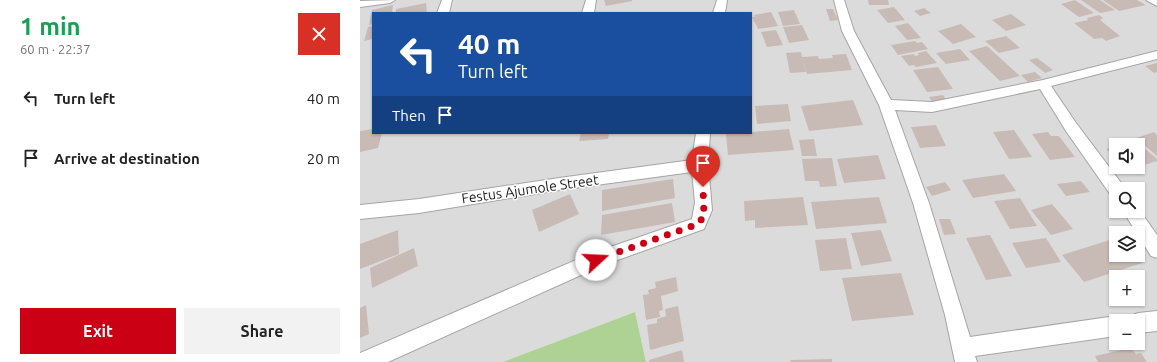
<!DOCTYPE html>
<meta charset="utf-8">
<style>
:root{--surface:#fff;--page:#f2f2f2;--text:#222;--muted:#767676;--accent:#cc0015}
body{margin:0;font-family:Ubuntu,sans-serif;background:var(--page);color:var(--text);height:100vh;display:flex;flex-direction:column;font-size:15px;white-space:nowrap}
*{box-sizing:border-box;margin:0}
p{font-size:13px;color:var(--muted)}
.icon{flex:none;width:22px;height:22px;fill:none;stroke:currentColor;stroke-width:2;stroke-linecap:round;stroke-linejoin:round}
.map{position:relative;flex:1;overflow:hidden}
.drawer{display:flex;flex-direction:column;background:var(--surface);width:360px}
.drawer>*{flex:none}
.hud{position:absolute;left:12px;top:12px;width:380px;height:122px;border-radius:0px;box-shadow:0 1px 3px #0004;background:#1a4fa0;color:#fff;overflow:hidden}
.buttons{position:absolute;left:749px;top:138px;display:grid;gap:8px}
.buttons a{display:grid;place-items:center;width:36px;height:36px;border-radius:0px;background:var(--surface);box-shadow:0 1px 3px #0004;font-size:20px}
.pin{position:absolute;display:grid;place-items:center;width:34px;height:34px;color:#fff;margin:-41px -17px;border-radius:50% 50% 50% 0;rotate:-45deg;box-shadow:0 0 4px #0007}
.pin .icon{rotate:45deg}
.me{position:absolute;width:44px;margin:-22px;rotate:70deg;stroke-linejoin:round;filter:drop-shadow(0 0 3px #0008)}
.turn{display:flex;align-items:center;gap:14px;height:84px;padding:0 20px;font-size:18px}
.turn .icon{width:52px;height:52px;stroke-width:2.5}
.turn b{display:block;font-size:28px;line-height:34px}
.then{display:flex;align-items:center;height:38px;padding:0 20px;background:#0003;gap:8px;font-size:15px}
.round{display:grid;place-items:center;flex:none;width:42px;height:42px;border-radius:0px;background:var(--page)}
.head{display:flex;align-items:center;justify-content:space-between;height:68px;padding:0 20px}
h1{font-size:24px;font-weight:700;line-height:30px;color:#1e9e55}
.primary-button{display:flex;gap:8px;margin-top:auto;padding:8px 20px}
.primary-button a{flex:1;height:46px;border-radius:0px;background:var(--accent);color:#fff;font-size:16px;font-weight:700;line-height:46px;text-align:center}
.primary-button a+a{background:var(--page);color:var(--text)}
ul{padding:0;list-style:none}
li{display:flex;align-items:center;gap:12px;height:60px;padding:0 20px}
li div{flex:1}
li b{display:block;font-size:15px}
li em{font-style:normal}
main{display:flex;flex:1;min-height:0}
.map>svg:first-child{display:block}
</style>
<main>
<section class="drawer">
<div class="head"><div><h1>1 min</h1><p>60 m · 22:37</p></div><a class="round" style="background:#d93025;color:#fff"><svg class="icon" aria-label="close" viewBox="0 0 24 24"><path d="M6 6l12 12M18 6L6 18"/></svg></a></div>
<ul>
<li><svg class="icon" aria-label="left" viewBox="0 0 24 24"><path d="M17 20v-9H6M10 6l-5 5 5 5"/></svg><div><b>Turn left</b></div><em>40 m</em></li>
<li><svg class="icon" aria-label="arrive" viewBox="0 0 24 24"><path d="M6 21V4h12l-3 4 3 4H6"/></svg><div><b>Arrive at destination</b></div><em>20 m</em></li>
</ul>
<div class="primary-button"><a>Exit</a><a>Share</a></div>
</section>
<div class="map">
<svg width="797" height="362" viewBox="0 0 797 362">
<rect width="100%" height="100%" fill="#f0eae3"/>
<path fill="#dcdbdb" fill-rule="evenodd" d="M0 0H797V362H286L275 312 143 362H0ZM13 13H391V133H13ZM756 145H778V167H756ZM756 189H778V211H756ZM756 233H778V255H756ZM756 277H778V299H756ZM756 321H778V343H756Z"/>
<path fill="#add294" d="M275 312 286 362H143Z"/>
<path fill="#c8bbb6" d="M244 0H272V1L246 6Z
M508 0H528L529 5H509Z
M715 0 734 13 719 17 701 4Z
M721 0H740L755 10 740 13Z
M743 0H777L786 5 759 11Z
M66 3 67 13H36V9Z
M33 5 32 13H13V24L9 25 12 10Z
M534 7 545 20 528 23 517 10Z
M564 8 571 13 560 16 554 11Z
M466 9H473L478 20 470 21Z
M434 10 440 24 423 26 418 12Z
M411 12 418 26 398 29 392 17H395L394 15Z
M651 14 666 25 646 31 632 20Z
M739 15 743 18 740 20 760 36 746 41 742 38 734 39 714 23 728 20 727 18Z
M548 23 561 38 547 40 535 26Z
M601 24 616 37 593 44 578 31Z
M442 25 449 40 429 43 423 27Z
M13 26V39L4 41 8 27Z
M416 30 423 45 407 47 401 32Z
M646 36 660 48 639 53 625 41Z
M555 41 557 43 562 42 568 49 538 55 531 45Z
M627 46 660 76 640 81 609 51Z
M600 49 610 60 586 64 576 53Z
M566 51 577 63 556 67 554 65 549 66 541 56 554 54 555 56 559 55 558 53Z
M441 52 442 57 458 56 459 59 473 58 472 55 486 54 492 70 447 74 443 60 446 72 430 73 426 53Z
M677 58 693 70 685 73 669 60Z
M797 63V72L794 73 785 66Z
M578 67 593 89 567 92 553 70Z
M675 72 682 78 668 82 661 75Z
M583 95 587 101 573 103 569 97Z
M493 100 503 125 449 131 441 106Z
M428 104 431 121 397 124 395 106Z
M576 125 586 146 560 148 551 127Z
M13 129V133H22L18 148 0 152V131Z
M429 129 434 150 368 155 366 134Z
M654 130 672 157 649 159 633 132Z
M688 132 691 136H699L715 157 690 160 672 134Z
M794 132 797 135V156L776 138Z
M221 133H249L248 139 219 141Z
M454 139 457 156H442L439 140Z
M776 141 797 159V161L778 167V145H763Z
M756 146V158L746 149Z
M518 155 526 179 484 183 477 159Z
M472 158 477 186 460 187 459 181H445L442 159Z
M644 174 656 191 613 198 602 180Z
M313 179 315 198 242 211V190Z
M721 181 730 192 706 196 697 184Z
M585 182 591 190 572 196 566 187Z
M210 194 219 214 179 232 172 210Z
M443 197 448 225 395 228V220L385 221 384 201Z
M519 197 527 223 456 229 451 202Z
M660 198 677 226 650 229 634 201Z
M312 203 315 222 241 235 242 215Z
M692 204 713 229 691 235 671 210Z
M579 219H590L596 234 584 235Z
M38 230 39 254 0 269V244Z
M521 230 532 261 501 266 491 233Z
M630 235 652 276 626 280 606 238Z
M486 238 492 269 460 271 455 240Z
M686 238 701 262 666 268 652 243Z
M756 238V255H775L782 263 724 282 702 255Z
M54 248 58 266 12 288 10 268Z
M541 273 554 315 492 321 482 278Z
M316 277 318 291 301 296 303 310 299 311 300 317 286 320 283 295 289 294 288 290 296 288 295 282Z
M6 305 9 334 0 338V308Z
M318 306 324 341 290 350 287 325 297 323V319L306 316 305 309Z
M771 348 776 354 781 353 787 362H738L735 356Z
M322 350 324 362H289V360Z
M472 359V362H431L430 360Z"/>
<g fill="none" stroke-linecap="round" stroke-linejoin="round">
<g stroke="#a5a5a5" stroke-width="2">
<path id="street" d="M35 0 30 3 0 7V1Z
M82 0H92L89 13H77Z
M226 0H236L234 13H222Z
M357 0H367L365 13H353Z
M474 0H484L494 31 531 100 572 102 683 80 797 51V59L691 86 716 123 762 184 764 189H756V196L750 194 706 131 680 89 572 112 535 110 569 203 610 337 756 316 764 321H756V336L615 356 617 362H595L585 315 553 203 519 105 482 31Z
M786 0H797V6Z
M336 133H350L348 164 352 210 344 229 241 266 28 362H0V353L230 254 332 219 335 202 332 172 199 190 59 213 0 219V205L59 199 199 178 332 160Z
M778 208 797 235V258L791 256 763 211H778Z
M797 311V331L778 333V321H769L771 316 778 313Z"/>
</g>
<use href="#street" fill="#fff" fill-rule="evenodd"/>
</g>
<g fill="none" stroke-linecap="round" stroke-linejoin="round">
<path stroke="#cc0015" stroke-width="7" stroke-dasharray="0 12.6" d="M236 260 338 224 344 216 343 187"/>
</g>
<g text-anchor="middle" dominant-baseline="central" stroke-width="3" stroke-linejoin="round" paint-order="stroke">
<g font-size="14" fill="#1e1e1e" stroke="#fff">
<text transform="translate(170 189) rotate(-8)">Festus Ajumole Street</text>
</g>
</g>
</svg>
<div class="buttons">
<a><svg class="icon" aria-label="sound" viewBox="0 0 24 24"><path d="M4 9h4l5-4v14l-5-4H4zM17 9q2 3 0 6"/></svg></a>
<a><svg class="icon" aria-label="search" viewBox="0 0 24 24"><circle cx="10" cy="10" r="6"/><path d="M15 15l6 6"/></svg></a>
<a><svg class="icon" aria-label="layers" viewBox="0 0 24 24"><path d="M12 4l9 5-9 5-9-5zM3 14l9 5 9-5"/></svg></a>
<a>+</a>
<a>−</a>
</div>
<div class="pin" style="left:343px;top:187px;background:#d93025"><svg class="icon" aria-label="arrive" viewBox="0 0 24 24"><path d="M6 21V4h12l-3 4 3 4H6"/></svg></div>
<svg class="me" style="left:236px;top:260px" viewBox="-20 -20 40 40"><circle r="19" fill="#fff"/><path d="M0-13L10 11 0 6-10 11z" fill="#cc0015"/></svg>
<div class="hud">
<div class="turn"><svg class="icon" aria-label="left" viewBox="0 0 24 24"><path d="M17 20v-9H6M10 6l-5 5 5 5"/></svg><div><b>40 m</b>Turn left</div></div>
<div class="then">Then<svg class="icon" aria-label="arrive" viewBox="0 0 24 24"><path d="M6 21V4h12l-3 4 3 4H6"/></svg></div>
</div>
</div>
</main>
